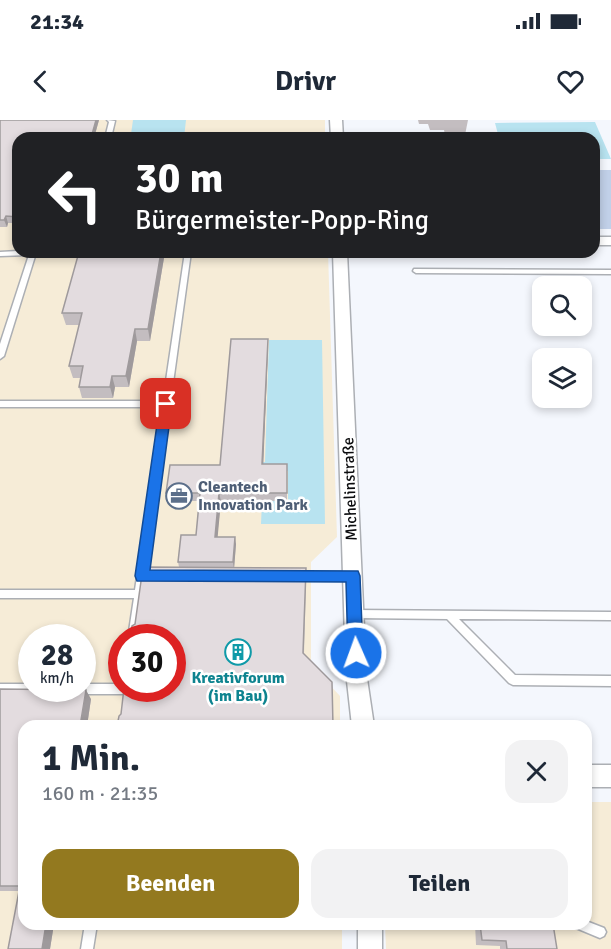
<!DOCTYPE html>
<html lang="de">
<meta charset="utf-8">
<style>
:root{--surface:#fff;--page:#f2f2f3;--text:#1f2937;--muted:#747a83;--accent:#93791f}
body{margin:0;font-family:Signika,sans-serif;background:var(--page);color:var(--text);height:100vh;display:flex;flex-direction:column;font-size:22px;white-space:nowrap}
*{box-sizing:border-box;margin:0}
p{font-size:20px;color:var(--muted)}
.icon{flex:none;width:33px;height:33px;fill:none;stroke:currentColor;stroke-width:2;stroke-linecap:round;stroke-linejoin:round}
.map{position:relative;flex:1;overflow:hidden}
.panel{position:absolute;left:18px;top:600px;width:574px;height:210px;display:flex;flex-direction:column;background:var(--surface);border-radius:18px;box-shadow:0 3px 9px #0003}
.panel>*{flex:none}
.banner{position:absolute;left:12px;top:12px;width:588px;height:126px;border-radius:18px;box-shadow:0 3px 9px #0003;background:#202124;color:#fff;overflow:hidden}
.fabs{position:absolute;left:532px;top:156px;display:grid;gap:12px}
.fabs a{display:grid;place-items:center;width:60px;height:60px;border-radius:12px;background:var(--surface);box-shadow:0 3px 9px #0003;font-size:30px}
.speed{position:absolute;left:18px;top:504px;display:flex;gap:12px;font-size:30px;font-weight:700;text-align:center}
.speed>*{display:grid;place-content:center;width:78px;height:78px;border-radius:50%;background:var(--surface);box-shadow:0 3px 9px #0003;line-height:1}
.speed small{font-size:15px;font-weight:400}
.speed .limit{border:9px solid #d22;background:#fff;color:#111}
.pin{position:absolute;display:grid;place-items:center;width:51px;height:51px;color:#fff;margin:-26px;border-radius:12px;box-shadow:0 3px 9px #0006}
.me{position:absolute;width:66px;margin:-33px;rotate:358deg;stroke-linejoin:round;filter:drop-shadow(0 0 4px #0008)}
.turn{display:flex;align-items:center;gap:21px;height:126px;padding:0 24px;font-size:27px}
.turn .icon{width:78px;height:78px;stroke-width:2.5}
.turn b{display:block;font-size:42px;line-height:51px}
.round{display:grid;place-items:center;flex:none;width:63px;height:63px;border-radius:18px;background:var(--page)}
.headline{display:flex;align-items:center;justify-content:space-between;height:102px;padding:0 24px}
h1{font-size:36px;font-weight:700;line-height:45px}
.primary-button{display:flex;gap:12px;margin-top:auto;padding:12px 24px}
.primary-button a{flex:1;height:69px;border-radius:18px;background:var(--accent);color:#fff;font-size:24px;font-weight:700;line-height:69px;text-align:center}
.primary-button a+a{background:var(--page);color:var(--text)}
.status{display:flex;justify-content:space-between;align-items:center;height:42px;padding:0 30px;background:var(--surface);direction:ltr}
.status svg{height:16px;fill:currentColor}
header{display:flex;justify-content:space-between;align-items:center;height:78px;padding:0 24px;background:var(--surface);font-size:27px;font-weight:700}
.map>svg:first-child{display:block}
</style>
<div class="status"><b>21:34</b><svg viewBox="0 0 49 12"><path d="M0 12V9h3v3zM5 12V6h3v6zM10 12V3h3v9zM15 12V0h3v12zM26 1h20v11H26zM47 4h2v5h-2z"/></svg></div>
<header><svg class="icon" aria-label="back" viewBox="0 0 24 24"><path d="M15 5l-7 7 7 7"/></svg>Drivr<svg class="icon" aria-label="heart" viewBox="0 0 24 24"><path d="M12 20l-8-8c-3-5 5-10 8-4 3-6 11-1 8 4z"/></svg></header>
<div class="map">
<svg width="611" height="829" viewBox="0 0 611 829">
<rect width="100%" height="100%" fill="#f4f7fd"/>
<path fill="#f6ecd7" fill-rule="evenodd" d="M0 0H325V18H18V132H328L337 417 311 442V545L340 576V606H24V804H342V829H0ZM32 518H82V568H32ZM122 518H172V568H122Z
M587 682H611V829H386L385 804H586Z"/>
<path fill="#c1d0e8" d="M594 50H611V109H594Z"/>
<path fill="#b8e3f0" d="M133 0H186L184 18H142V14H131Z
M595 2 611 39H594V18H499L495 3Z
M269 220H322L325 404H261L262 381H288V351H251V342H265Z"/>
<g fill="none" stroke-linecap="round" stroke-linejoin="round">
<g stroke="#acafb4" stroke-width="3">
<path id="lane" d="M107 0 115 1 111 18H105L109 2Z
M18 131 36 133 4 236 0 239V224L29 135 0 136V132Z
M185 132H191L138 518H128L134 478H0V470H135L162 287H0V281H163Z
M414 149 611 150V154L416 153 413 151Z
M296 452H353L356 453 358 456 356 459 353 460H296L293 459 291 456 293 453Z
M354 490 611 492V500L459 499 515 555 611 556V566L513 565 509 563 447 499 354 498 351 497 349 494 351 491Z
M0 564H32V568H82V564H122V568L130 569 129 572 125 574H0Z
M586 801 604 808 606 812 604 816 600 818 576 808 574 804H586Z
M85 804H97L93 829H81Z"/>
</g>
<g stroke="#acafb4" stroke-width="3">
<path id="street" d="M330 0H342L343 18H331Z
M594 117H611V125H594Z
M333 132H347L366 552 374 606H352L346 552Z
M586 645H611V667H586Z
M358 804H382V829H358Z"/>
</g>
<use href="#lane" fill="#fff" fill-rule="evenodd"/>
<use href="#street" fill="#fff" fill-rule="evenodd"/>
</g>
<path fill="#c3bdc0" d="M0 0H99L94 18H18V103H8L7 107H0Z
M418 0H468L465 15H445L444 10H430L428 4H419Z
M165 132 150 221H137L129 267H115L113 278H82L79 267 81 258H73L69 246 79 205H66L62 193Z
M205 132H271L270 137H205Z
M268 228 263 344H287V381H221L217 417 236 424 234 447 306 463 304 533 121 594 135 504 179 447 178 442 196 415 199 381H168L166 373 220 345Z
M0 569 91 579 87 606H24V804H54L50 829H8L19 771H0Z
M475 804H553L557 829H500V826L476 825Z"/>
<path fill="#9f9a9c" d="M96 0H99L94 18H91Z
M6 96 8 103 7 107 4 100Z
M161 132H165L150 221 148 209Z
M135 209 137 221 129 267 126 256Z
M268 219V228L263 352 262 344Z
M112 256 115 267 113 278 110 267Z
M219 373 221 381 217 424 215 417Z
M235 417 236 424 234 450 233 442Z
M86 570 91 579 87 606H80Z
M46 804H54L50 829H42Z"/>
<path fill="#e3dcdf" stroke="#9f9a9c" stroke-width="1.5" d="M0 0H96L91 18H18V97L6 96 4 100H0Z
M79 132H161L148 209H135L126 256H112L110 267H79L83 246H69L82 193H62Z
M231 219H268L262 344H287V373H219L215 417H235L233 442H178L181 415H196L200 373H166L170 345H220Z
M143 447 306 448 303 533 332 562 333 606H117L119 596 121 594 124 568H172V518H131L132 506 135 504Z
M0 569 86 570 80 606H24V804H46L42 829H8L20 766H0Z
M480 804H553L557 829H507L506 821 482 820Z"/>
<path fill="#1a73e8" stroke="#114b97" stroke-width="1.5" d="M166 279 172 284 150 450 358 451 360 456 363 533 361 537 356 539 350 537 348 533 346 462 137 461 135 456 160 284Z"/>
<defs>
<g id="office-ring" transform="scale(1.35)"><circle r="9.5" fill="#fff" stroke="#5c6f8a" stroke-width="1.5"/><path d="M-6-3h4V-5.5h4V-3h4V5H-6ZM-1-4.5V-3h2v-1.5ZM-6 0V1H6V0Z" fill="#5c6f8a"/></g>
<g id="building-ring" transform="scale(1.35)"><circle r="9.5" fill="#fff" stroke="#0f9aa8" stroke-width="1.5"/><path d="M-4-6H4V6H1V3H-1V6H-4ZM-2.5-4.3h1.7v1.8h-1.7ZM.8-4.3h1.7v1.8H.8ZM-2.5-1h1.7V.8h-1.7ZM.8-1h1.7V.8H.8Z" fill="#0f9aa8"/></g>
</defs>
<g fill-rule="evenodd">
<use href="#office-ring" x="179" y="376"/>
<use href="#building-ring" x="238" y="532"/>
</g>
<g text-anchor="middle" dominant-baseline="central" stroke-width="5" stroke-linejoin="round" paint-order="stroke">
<g font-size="16" font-weight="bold" fill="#4e5e75" stroke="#fff" text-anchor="start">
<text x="198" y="367">Cleantech<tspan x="198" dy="18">Innovation Park</tspan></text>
</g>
<g font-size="16" fill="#0b0c0e" stroke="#fff">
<text transform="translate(350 369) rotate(-92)">Michelinstraße</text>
</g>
<g font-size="16" font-weight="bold" fill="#0d838f" stroke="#fff">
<text x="238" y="558">Kreativforum<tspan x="238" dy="18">(im Bau)</tspan></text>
</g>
</g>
</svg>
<div class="fabs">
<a><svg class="icon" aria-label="search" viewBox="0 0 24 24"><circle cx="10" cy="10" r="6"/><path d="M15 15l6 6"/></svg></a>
<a><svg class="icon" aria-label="layers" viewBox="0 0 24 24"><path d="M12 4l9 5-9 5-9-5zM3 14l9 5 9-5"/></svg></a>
</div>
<div class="speed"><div>28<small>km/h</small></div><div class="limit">30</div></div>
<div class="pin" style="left:166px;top:284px;background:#d93025"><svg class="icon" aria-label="arrive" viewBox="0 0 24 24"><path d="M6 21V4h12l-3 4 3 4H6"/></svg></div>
<svg class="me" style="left:356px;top:533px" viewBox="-20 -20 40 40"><circle r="17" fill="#1a73e8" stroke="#fff" stroke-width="3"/><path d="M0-11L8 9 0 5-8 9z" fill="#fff"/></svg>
<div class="banner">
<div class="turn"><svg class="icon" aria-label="left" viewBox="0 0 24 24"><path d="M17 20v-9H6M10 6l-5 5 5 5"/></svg><div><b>30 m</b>Bürgermeister-Popp-Ring</div></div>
</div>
<section class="panel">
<div class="headline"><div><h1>1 Min.</h1><p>160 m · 21:35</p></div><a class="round"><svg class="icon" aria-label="close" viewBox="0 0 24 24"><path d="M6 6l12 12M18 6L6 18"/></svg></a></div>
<div class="primary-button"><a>Beenden</a><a>Teilen</a></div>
</section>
</div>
